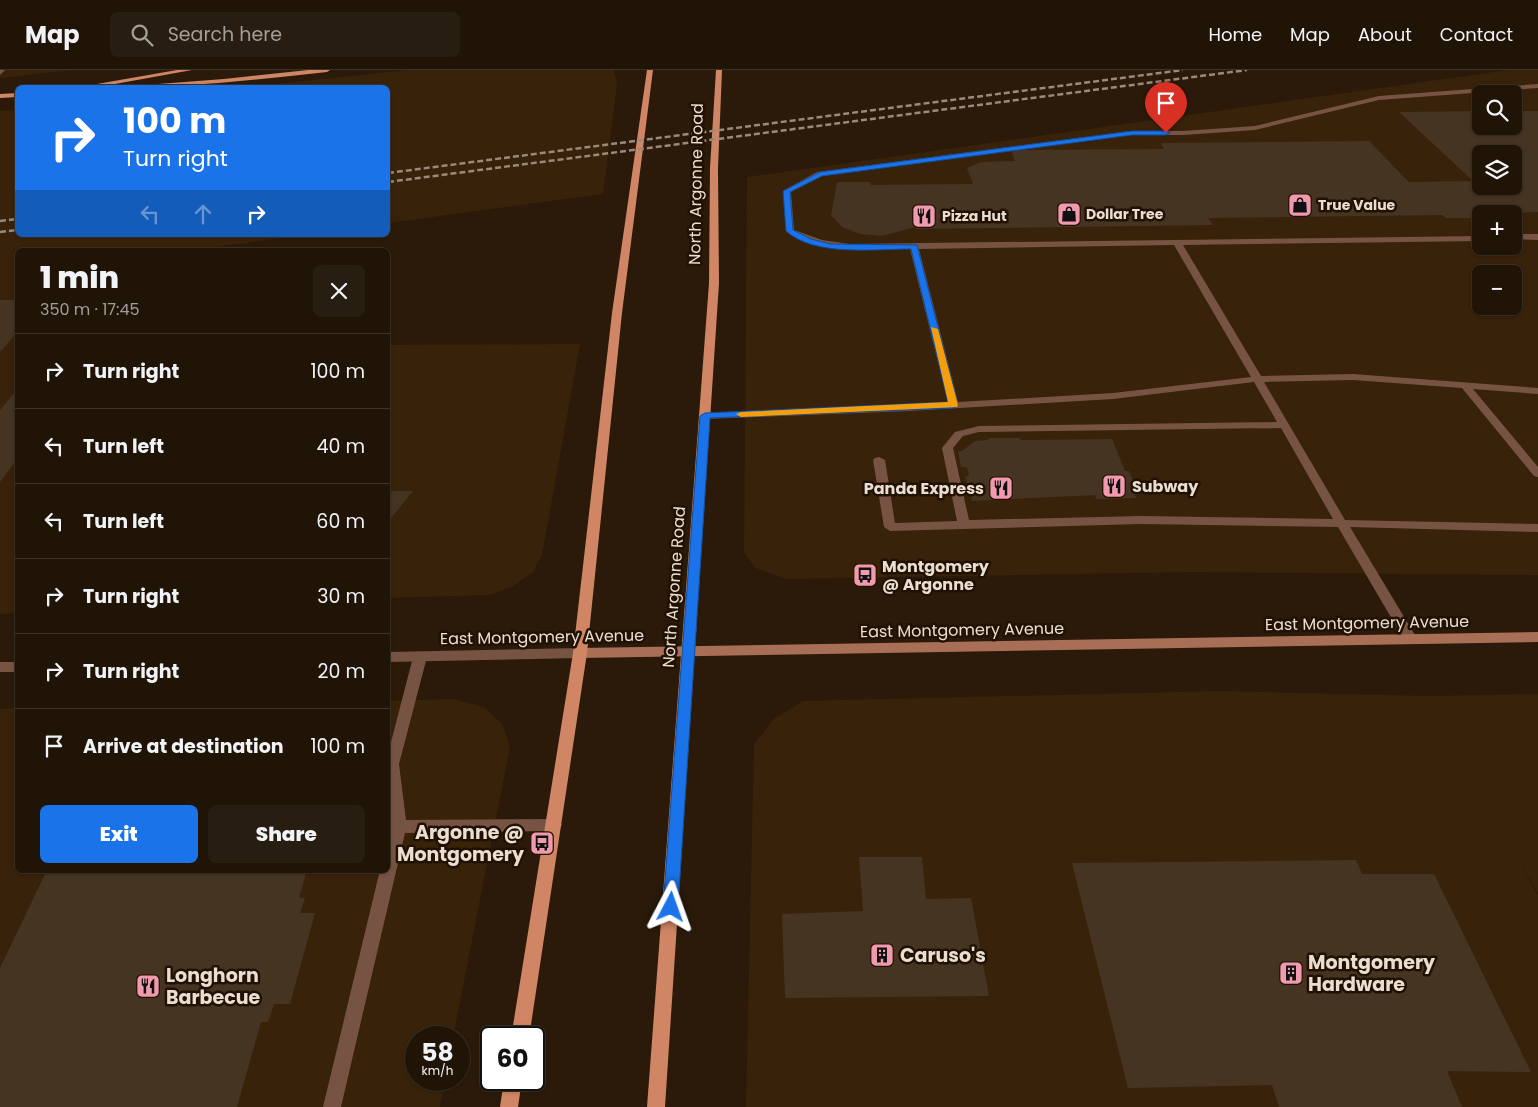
<!DOCTYPE html>
<meta charset="utf-8">
<style>
:root{--surface:#201407;--page:#281d11;--text:#f1f3f6;--muted:#a29e9b;--line:#3d3328;--accent:#1a73e8}
body{margin:0;font-family:Poppins,sans-serif;background:var(--page);color:var(--text);height:100vh;display:flex;flex-direction:column;font-size:19px;white-space:nowrap}
*{box-sizing:border-box;margin:0}
p{font-size:16px;color:var(--muted)}
.icon{flex:none;width:28px;height:28px;fill:none;stroke:currentColor;stroke-width:2;stroke-linecap:round;stroke-linejoin:round}
.map{position:relative;flex:1;overflow:hidden}
.details{position:absolute;left:15px;top:178px;width:375px;height:625px;display:flex;flex-direction:column;background:var(--surface);border-radius:8px;box-shadow:0 1px 4px #0004,0 0 0 1px var(--line)}
.details>*{flex:none}
.top-card{position:absolute;left:15px;top:15px;width:375px;height:152px;border-radius:8px;box-shadow:0 1px 4px #0004,0 0 0 1px var(--line);background:#1a73e8;color:#fff;overflow:hidden}
.fabs{position:absolute;left:1472px;top:15px;display:grid;gap:10px}
.fabs a{display:grid;place-items:center;width:50px;height:50px;border-radius:8px;background:var(--surface);box-shadow:0 1px 4px #0004,0 0 0 1px var(--line);font-size:25px}
.speed{position:absolute;left:405px;top:956px;display:flex;gap:10px;font-size:25px;font-weight:700;text-align:center}
.speed>*{display:grid;place-content:center;width:65px;height:65px;border-radius:50%;background:var(--surface);box-shadow:0 1px 4px #0004,0 0 0 1px var(--line);line-height:1}
.speed small{font-size:12px;font-weight:400}
.speed .limit{border:2px solid #111;border-radius:8px;background:#fff;color:#111}
.pin{position:absolute;display:grid;place-items:center;width:42px;height:42px;color:#fff;margin:-51px -21px;border-radius:50% 50% 50% 0;rotate:-45deg;box-shadow:0 0 5px #0007}
.pin .icon{rotate:45deg}
.me{position:absolute;width:55px;margin:-28px;rotate:4deg;stroke-linejoin:round;filter:drop-shadow(0 0 4px #0008)}
.turn{display:flex;align-items:center;gap:18px;height:105px;padding:0 25px;font-size:22px}
.turn .icon{width:65px;height:65px;stroke-width:2.5}
.turn b{display:block;font-size:35px;line-height:42px}
.lanes{display:flex;align-items:center;height:48px;padding:0 25px;background:#0003;justify-content:center;gap:25px;direction:ltr}
.lanes .off{opacity:.35}
.round{display:grid;place-items:center;flex:none;width:52px;height:52px;border-radius:8px;background:var(--page)}
.headline{display:flex;align-items:center;justify-content:space-between;height:85px;padding:0 25px}
h1{font-size:30px;font-weight:800;line-height:38px}
.cta{display:flex;gap:10px;margin-top:auto;padding:10px 25px}
.cta a{flex:1;height:58px;border-radius:8px;background:var(--accent);color:#fff;font-size:20px;font-weight:800;line-height:58px;text-align:center}
.cta a+a{background:var(--page);color:var(--text)}
ul{padding:0;list-style:none}
li{display:flex;align-items:center;gap:15px;height:75px;padding:0 25px;border-top:1px solid var(--line)}
li div{flex:1}
li b{display:block;font-size:19px}
li em{font-style:normal}
header{display:flex;align-items:center;gap:30px;box-sizing:border-box;height:70px;padding:0 25px;background:var(--surface);border-bottom:1px solid var(--line)}
header strong{font-size:24px}
nav{display:flex;gap:28px;margin-inline-start:auto;font-size:18px}
.search{width:350px;height:45px;background:var(--page);display:flex;align-items:center;gap:12px;box-sizing:border-box;padding:0 18px;border-radius:8px;color:var(--muted);font-size:19px}
.map>svg:first-child{display:block}
</style>
<header>
<strong>Map</strong>
<div class="search"><svg class="icon" aria-label="search" viewBox="0 0 24 24"><circle cx="10" cy="10" r="6"/><path d="M15 15l6 6"/></svg>Search here</div>
<nav><a>Home</a><a>Map</a><a>About</a><a>Contact</a></nav>
</header>
<div class="map">
<svg width="1538" height="1037" viewBox="0 0 1538 1037">
<rect width="100%" height="100%" fill="#2b1a09"/>
<path fill="#38220a" fill-rule="evenodd" d="M0 0H73L0 8Z
M408 0H614L617 15 603 124 388 153V18L247 17Z
M1508 0H1538V505L1194 502 786 509 756 498 744 483 747 107ZM1481 24H1514V56H1481ZM1481 84H1514V116H1481ZM1481 144H1514V176H1481ZM1481 204H1514V236H1481Z
M17 40 18 165H303L194 180H18V543L0 544V41Z
M580 274 542 485 533 502 512 517 489 525 388 528V275Z
M1219 621 1428 626 1538 624V823L1517 787 1538 825V1037H746L754 674 774 649 803 631Z
M452 629 484 637 503 655 510 677 453 967 416 968V1010H445L440 1037H0V639L17 638 18 800H388V631Z"/>
<path fill="#463422" fill-rule="evenodd" d="M1481 41V56H1514V41H1538V142L1481 144V148H1446L1442 145 1208 148 1213 155 916 159 915 157 882 166 860 164 842 157 831 145 837 112H870L871 115 973 114 967 98 981 92 1015 91 1011 80 1164 79 1161 73 1369 71 1409 112 1473 111 1399 42ZM1481 84H1514V116H1481Z
M0 230H18V261L0 282Z
M18 318V388L0 412V340Z
M988 368H1020L1021 370 1112 369 1125 401H1129L1139 425H1135L1136 428 1096 429 1095 425 972 431 965 406H969L967 397H961L958 381H962L975 371 989 370Z
M388 421H413L388 452Z
M859 787H922L926 829 971 828 989 926 785 928 782 844 863 841Z
M1356 790 1362 804H1434L1531 1002 1447 1001 1462 1037H1279L1272 1015 1128 1018 1072 793Z
M47 800H307L299 828H305L300 843H315L290 934H274L268 952H261L237 1037H0V898Z"/>
<g fill="none" stroke-linecap="round" stroke-linejoin="round">
<path fill="#775343" fill-rule="evenodd" d="M0 0H5L0 5Z
M1538 14V18L1379 30 1255 60 1183 65H1132L822 106 791 122 794 160 822 170 850 174 1481 166V171L1183 175 1261 306 1353 304 1538 318V324L1473 319 1538 397V407L1534 406 1462 318 1353 310 1264 312 1345 450 1538 454V462L1350 457 1418 570 1416 573H1406L1338 457 1141 454 890 461 884 457 873 390 875 388 879 387 885 390 895 453 957 451 942 378 955 362 979 356 1277 352 1254 312 1113 329 909 341 705 349 700 346 705 343 948 333 910 179C877 179 812 184 786 161L783 121 817 102 1132 61H1183L1255 56 1379 26ZM1174 175 1251 307 1113 323 958 332 919 179ZM1281 358 1333 449 1141 446 969 450 953 378 963 366 979 362Z
M1538 164V170L1514 169V164Z
M420 582 425 584 427 587 399 694 406 750 554 749 559 750 562 755 559 760 554 761 405 763 341 1037H323L380 800H388V771L391 756 388 720V684L413 587 415 584Z"/>
<path fill="#775343" fill-rule="evenodd" d="M580 578 585 580 587 583 585 586 580 588 388 592V582Z
M0 592H18V602H0Z"/>
<path fill="#a96f56" fill-rule="evenodd" d="M1538 562V572L580 588 575 586 573 583 575 580 580 578Z"/>
<path fill="#d08664" fill-rule="evenodd" d="M177 0H192L93 18H74Z
M308 0H330L327 2C253 10 180 18 105 18L224 9Z
M647 0H653L622 243 587 583 529 968H511L573 583 612 243Z
M716 0H722L718 98 719 213 665 1037H647L709 213 710 98Z
M18 23V27L0 28V24Z
M504 1010H522L518 1037H500Z"/>
<path stroke="#988a7c" stroke-width="2.5" stroke-dasharray="6 3" stroke-linecap="butt" d="M388 103 1183 0
M388 112 1247 0
M0 151 18 149
M0 162 18 160"/>
</g>
<path fill="#1a73e8" stroke="#114b97" d="M1132 61H1166L1170 63 1166 65H1132L822 106 790 122 793 160 811 169 831 174 917 175 958 335 954 338 710 348 678 837 676 841 671 843 666 841 663 837 700 346 705 343 948 332 911 179C874 179 815 187 786 161L783 121 820 102Z"/>
<path fill="#f59e0b" d="M931 257 938 259 958 335 957 337 741 347 736 344 741 342 948 332Z"/>
<defs>
<g id="shop-square" transform="scale(1.25)"><rect x="-9" y="-9" width="18" height="18" rx="4" fill="#f29aad" stroke="#211102"/><path d="M-5-2.5h2.3a2.7 3.5 0 0 1 5.4 0H5L5.5 6h-11ZM-1.5-2.5h3a1.5 2.3 0 0 0-3 0Z" fill="#111"/></g>
<g id="restaurant-square" transform="scale(1.25)"><rect x="-9" y="-9" width="18" height="18" rx="4" fill="#f29aad" stroke="#211102"/><path d="M-5-6h1v4h1v-4h1v4h1v-4h1v5L-1.5 .5V6h-2V.5L-5-1ZM5-6V6H3V1.5H1.5Q1.5-4 5-6Z" fill="#111"/></g>
<g id="bus-square" transform="scale(1.25)"><rect x="-9" y="-9" width="18" height="18" rx="4" fill="#f29aad" stroke="#211102"/><path d="M-5-6H5V4H4V6H2V4H-2V6H-4V4H-5ZM-3.5-4V0h7V-4ZM-3.5 1.2v1.5H-2V1.2ZM2 1.2v1.5H3.5V1.2Z" fill="#111"/></g>
<g id="building-square" transform="scale(1.25)"><rect x="-9" y="-9" width="18" height="18" rx="4" fill="#f29aad" stroke="#211102"/><path d="M-4-6H4V6H1V3H-1V6H-4ZM-2.5-4.3h1.7v1.8h-1.7ZM.8-4.3h1.7v1.8H.8ZM-2.5-1h1.7V.8h-1.7ZM.8-1h1.7V.8H.8Z" fill="#111"/></g>
</defs>
<g fill-rule="evenodd">
<use href="#shop-square" x="1300" y="135"/>
<use href="#shop-square" x="1069" y="144"/>
<use href="#restaurant-square" x="924" y="146"/>
<use href="#restaurant-square" x="1114" y="416"/>
<use href="#restaurant-square" x="1001" y="418"/>
<use href="#bus-square" x="865" y="505"/>
<use href="#bus-square" x="542" y="773"/>
<use href="#building-square" x="882" y="885"/>
<use href="#building-square" x="1291" y="903"/>
<use href="#restaurant-square" x="148" y="916"/>
</g>
<g text-anchor="middle" dominant-baseline="central" stroke-width="5" stroke-linejoin="round" paint-order="stroke">
<g font-size="14" font-weight="bold" fill="#eaded3" stroke="#211102" text-anchor="start">
<text x="1318" y="135">True Value</text>
<text x="1086" y="144">Dollar Tree</text>
<text x="942" y="146">Pizza Hut</text>
</g>
<g font-size="16" fill="#eaded3" stroke="#211102">
<text transform="translate(696 114) rotate(-89)">North Argonne Road</text>
<text transform="translate(674 517) rotate(-86)">North Argonne Road</text>
<text transform="translate(1367 553) rotate(-1)">East Montgomery Avenue</text>
<text transform="translate(962 560) rotate(-1)">East Montgomery Avenue</text>
<text transform="translate(542 567) rotate(-1)">East Montgomery Avenue</text>
</g>
<g font-size="16" font-weight="bold" fill="#eaded3" stroke="#211102" text-anchor="start">
<text x="1132" y="416">Subway</text>
<text x="984" y="418" text-anchor="end">Panda Express</text>
<text x="882" y="496">Montgomery<tspan x="882" dy="18">@ Argonne</tspan></text>
</g>
<g font-size="19" font-weight="bold" fill="#eaded3" stroke="#211102" text-anchor="start">
<text x="524" y="762" text-anchor="end">Argonne @<tspan x="524" dy="22">Montgomery</tspan></text>
<text x="900" y="885">Caruso's</text>
<text x="1308" y="892">Montgomery<tspan x="1308" dy="22">Hardware</tspan></text>
<text x="166" y="905">Longhorn<tspan x="166" dy="22">Barbecue</tspan></text>
</g>
</g>
</svg>
<div class="fabs">
<a><svg class="icon" aria-label="search" viewBox="0 0 24 24"><circle cx="10" cy="10" r="6"/><path d="M15 15l6 6"/></svg></a>
<a><svg class="icon" aria-label="layers" viewBox="0 0 24 24"><path d="M12 4l9 5-9 5-9-5zM3 14l9 5 9-5"/></svg></a>
<a>+</a>
<a>−</a>
</div>
<div class="speed"><div>58<small>km/h</small></div><div class="limit">60</div></div>
<div class="pin" style="left:1166px;top:63px;background:#d93025"><svg class="icon" aria-label="arrive" viewBox="0 0 24 24"><path d="M6 21V4h12l-3 4 3 4H6"/></svg></div>
<svg class="me" style="left:671px;top:837px" viewBox="-20 -20 40 40"><path d="M0-17L14 15 0 8-14 15z" fill="#1a73e8" stroke="#fff" stroke-width="4"/></svg>
<div class="top-card">
<div class="turn"><svg class="icon" aria-label="right" viewBox="0 0 24 24"><path d="M7 20v-9h11M14 6l5 5-5 5"/></svg><div><b>100 m</b>Turn right</div></div>
<div class="lanes"><svg class="icon off" aria-label="left" viewBox="0 0 24 24"><path d="M17 20v-9H6M10 6l-5 5 5 5"/></svg><svg class="icon off" aria-label="ahead" viewBox="0 0 24 24"><path d="M12 20V5M6 11l6-6 6 6"/></svg><svg class="icon" aria-label="right" viewBox="0 0 24 24"><path d="M7 20v-9h11M14 6l5 5-5 5"/></svg></div>
</div>
<section class="details">
<div class="headline"><div><h1>1 min</h1><p>350 m · 17:45</p></div><a class="round"><svg class="icon" aria-label="close" viewBox="0 0 24 24"><path d="M6 6l12 12M18 6L6 18"/></svg></a></div>
<ul>
<li><svg class="icon" aria-label="right" viewBox="0 0 24 24"><path d="M7 20v-9h11M14 6l5 5-5 5"/></svg><div><b>Turn right</b></div><em>100 m</em></li>
<li><svg class="icon" aria-label="left" viewBox="0 0 24 24"><path d="M17 20v-9H6M10 6l-5 5 5 5"/></svg><div><b>Turn left</b></div><em>40 m</em></li>
<li><svg class="icon" aria-label="left" viewBox="0 0 24 24"><path d="M17 20v-9H6M10 6l-5 5 5 5"/></svg><div><b>Turn left</b></div><em>60 m</em></li>
<li><svg class="icon" aria-label="right" viewBox="0 0 24 24"><path d="M7 20v-9h11M14 6l5 5-5 5"/></svg><div><b>Turn right</b></div><em>30 m</em></li>
<li><svg class="icon" aria-label="right" viewBox="0 0 24 24"><path d="M7 20v-9h11M14 6l5 5-5 5"/></svg><div><b>Turn right</b></div><em>20 m</em></li>
<li><svg class="icon" aria-label="arrive" viewBox="0 0 24 24"><path d="M6 21V4h12l-3 4 3 4H6"/></svg><div><b>Arrive at destination</b></div><em>100 m</em></li>
</ul>
<div class="cta"><a>Exit</a><a>Share</a></div>
</section>
</div>
